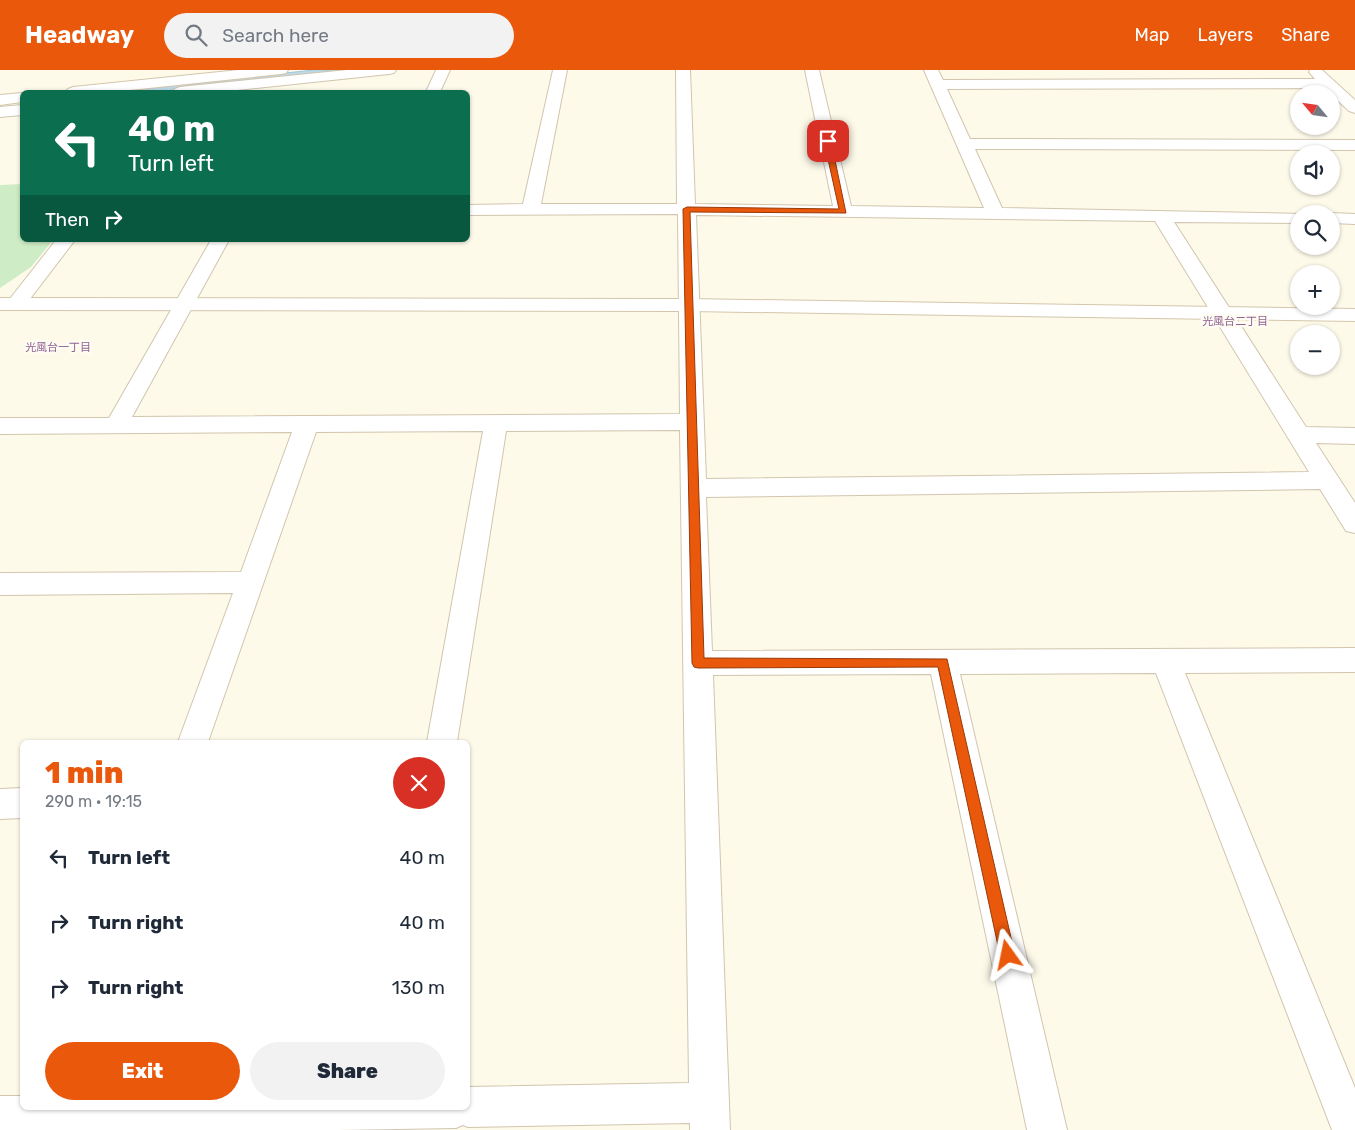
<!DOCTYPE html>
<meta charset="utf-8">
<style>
:root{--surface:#fff;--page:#f2f2f3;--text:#1f2937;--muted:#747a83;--accent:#ea580c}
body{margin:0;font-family:Rubik,"Noto Sans JP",sans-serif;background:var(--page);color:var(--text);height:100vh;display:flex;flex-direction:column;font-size:19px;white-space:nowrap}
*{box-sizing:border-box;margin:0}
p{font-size:16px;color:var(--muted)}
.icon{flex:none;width:28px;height:28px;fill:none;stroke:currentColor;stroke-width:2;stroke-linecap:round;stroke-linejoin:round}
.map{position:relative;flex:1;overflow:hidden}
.sheet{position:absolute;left:20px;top:670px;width:450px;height:370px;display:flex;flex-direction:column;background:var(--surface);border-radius:8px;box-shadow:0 1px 4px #0004}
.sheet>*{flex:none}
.top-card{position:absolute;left:20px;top:20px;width:450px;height:152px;border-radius:8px;box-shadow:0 1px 4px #0004;background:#0b6e4f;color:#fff;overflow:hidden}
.needle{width:32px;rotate:299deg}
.fabs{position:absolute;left:1290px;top:15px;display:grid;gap:10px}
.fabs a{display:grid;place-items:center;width:50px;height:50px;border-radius:50%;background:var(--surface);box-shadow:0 1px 4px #0004;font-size:25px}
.pin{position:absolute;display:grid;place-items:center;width:42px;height:42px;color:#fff;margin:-21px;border-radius:10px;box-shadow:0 2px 8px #0006}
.me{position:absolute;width:55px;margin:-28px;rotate:348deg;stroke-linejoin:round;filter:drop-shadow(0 0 4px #0008)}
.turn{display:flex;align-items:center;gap:18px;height:105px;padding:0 25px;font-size:22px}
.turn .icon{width:65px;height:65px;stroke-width:2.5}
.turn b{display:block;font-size:35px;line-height:42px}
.then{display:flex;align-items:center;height:48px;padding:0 25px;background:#0003;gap:10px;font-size:19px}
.round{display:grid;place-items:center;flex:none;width:52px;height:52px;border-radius:26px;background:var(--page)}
.summary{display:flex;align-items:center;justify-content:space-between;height:85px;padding:0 25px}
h1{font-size:30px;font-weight:800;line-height:38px;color:var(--accent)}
.button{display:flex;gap:10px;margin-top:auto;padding:10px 25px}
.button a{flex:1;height:58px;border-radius:30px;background:var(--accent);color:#fff;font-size:20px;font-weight:800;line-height:58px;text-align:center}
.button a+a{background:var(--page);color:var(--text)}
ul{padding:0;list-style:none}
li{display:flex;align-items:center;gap:15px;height:65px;padding:0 25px}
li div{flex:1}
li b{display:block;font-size:19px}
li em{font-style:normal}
header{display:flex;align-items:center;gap:30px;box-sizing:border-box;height:70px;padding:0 25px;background:var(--accent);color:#fff}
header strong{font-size:24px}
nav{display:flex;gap:28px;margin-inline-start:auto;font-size:18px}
.search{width:350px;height:45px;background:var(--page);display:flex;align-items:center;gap:12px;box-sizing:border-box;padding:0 18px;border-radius:28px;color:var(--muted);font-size:19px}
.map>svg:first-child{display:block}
</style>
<header>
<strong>Headway</strong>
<div class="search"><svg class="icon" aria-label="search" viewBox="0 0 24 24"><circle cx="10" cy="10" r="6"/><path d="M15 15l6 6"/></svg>Search here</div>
<nav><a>Map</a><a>Layers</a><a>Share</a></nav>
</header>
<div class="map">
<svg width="1355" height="1060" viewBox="0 0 1355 1060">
<rect width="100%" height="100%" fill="#fdfaea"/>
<path fill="#ceedc6" d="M22 114V170H53L31 197 0 218V115Z"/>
<path fill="#bcd9e9" stroke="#a2c7db" d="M314 0H371L161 22H104Z"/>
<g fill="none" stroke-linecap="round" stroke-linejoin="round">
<g stroke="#d1c5ae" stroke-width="2">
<path id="street" d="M347 0H396L394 3 389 4 218 22H172L175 19 180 17Z
M436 0H450L440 22H426Z
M553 0H567L541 134H677L676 0H690L695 134 833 136 805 0H819L851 136 984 138 924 0H938L943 10 1315 9 1309 2 1310 0H1322L1355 30V43L1349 41 1324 18 947 19 970 69 1355 70V80L975 79 1002 138 1304 144H1299V153L1174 152 1306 357 1355 358V374L1316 373 1355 433V463L1346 461 1320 419 706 427 712 581 1355 578V602L1185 603 1355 1018V1060H1332L1156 603 960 604 1067 1060H1027L931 604 713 605 730 1060H690V1053L468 1057 463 1055 456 1058 338 1060H0V1026H22V1038H468V1017L689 1013 680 360 506 361 457 672H427L483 361 316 362 208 672H178L233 523 0 525V503L241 502 292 362 0 364V348H109L211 170H229L132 347 680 344 678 144 468 145V135L523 134ZM696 145 1155 151 1309 402 706 409Z
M22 35V45L0 47V37Z
M1331 143 1355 144V154L1331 153V144H1326Z
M56 170H75L23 238 16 240 9 238 6 234 9 230Z
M22 718V748L0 749V719Z"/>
</g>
<g stroke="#d4c6ab" stroke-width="2">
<path id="secondary" d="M239 0H288L286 3 281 4 111 22H65L68 19 73 17Z
M22 23V32L0 35V25Z
M0 228 689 229 1355 239V251L689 241 0 240Z"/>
</g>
<use href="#street" fill="#fff" fill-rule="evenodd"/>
<use href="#secondary" fill="#fff" fill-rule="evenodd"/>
</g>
<path fill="#ea580c" stroke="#983908" d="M828 69 831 71 846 143 690 142 704 588 947 589 1015 885 1013 890 1008 892 1002 890 1000 885 938 597 698 598 694 597 692 593 683 139 687 137 839 139 824 71Z"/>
<g text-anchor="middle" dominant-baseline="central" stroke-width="4.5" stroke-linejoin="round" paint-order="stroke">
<g font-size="11" fill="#8f6396" stroke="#fffcf1">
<text x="1235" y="251">光風台二丁目</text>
<text x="58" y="277">光風台一丁目</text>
</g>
</g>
</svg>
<div class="fabs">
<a><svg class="needle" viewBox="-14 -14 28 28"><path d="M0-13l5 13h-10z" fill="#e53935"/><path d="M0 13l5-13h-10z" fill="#747a83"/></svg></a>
<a><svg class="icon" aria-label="sound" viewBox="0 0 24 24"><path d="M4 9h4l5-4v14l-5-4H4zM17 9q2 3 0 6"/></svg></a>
<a><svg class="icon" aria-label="search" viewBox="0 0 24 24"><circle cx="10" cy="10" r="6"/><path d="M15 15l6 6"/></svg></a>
<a>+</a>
<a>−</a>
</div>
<div class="pin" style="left:828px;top:71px;background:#d93025"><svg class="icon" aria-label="arrive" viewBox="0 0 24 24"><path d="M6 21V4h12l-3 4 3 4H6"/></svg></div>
<svg class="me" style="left:1008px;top:885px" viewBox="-20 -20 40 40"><path d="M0-17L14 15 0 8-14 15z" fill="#ea580c" stroke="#fff" stroke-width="4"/></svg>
<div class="top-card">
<div class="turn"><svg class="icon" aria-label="left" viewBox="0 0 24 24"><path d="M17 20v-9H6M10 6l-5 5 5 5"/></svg><div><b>40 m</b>Turn left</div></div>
<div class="then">Then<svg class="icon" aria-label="right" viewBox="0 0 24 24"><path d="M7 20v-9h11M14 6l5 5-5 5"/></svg></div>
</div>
<section class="sheet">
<div class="summary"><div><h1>1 min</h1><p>290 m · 19:15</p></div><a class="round" style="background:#d93025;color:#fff"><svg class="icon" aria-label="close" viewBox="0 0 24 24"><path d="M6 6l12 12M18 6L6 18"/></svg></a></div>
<ul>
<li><svg class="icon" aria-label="left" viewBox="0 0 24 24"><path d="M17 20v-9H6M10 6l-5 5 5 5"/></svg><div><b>Turn left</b></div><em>40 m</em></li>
<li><svg class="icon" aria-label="right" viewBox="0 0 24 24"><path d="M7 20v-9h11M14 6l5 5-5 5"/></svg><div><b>Turn right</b></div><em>40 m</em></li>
<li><svg class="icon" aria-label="right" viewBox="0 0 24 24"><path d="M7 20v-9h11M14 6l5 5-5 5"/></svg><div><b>Turn right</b></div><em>130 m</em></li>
</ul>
<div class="button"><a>Exit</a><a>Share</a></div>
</section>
</div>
